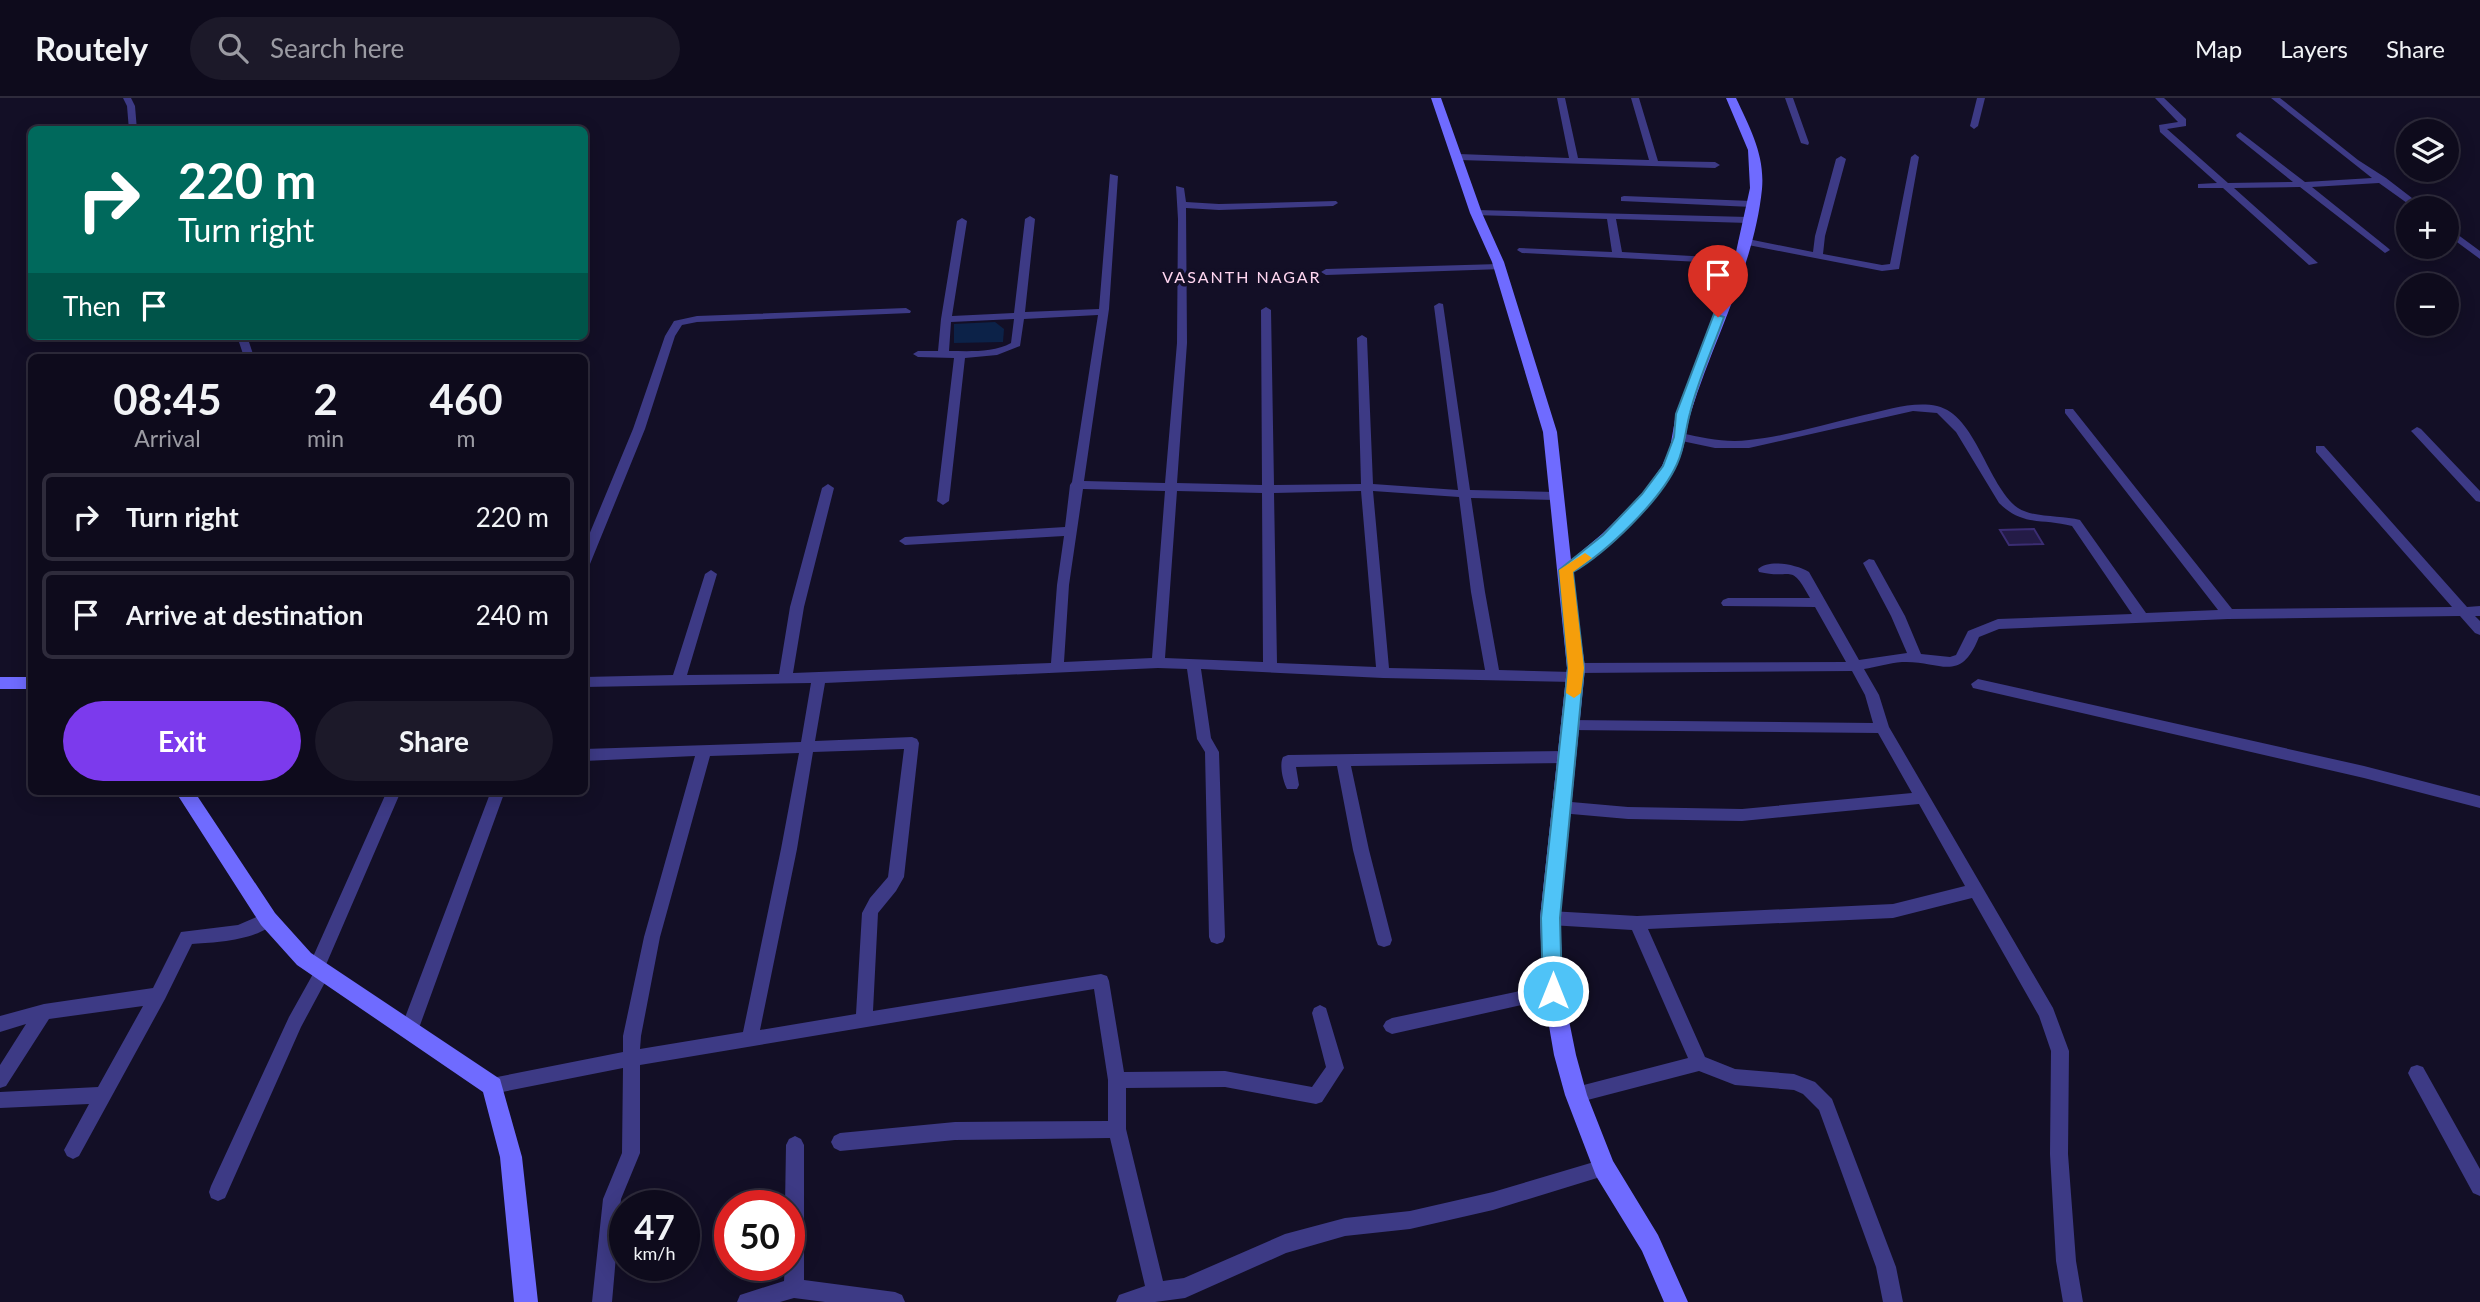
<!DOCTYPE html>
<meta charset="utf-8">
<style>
:root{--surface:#0e0b1c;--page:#1c1929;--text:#f1f3f6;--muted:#9b9ba3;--line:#2e2b3b;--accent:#7c3aed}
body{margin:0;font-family:Lato,sans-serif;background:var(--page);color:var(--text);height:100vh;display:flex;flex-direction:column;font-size:26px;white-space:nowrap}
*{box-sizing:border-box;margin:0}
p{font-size:23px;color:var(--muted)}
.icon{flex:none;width:38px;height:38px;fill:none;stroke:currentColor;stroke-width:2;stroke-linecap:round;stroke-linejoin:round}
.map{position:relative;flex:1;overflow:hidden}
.panel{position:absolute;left:28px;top:256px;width:560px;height:441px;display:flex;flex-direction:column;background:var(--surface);border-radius:10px;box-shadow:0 4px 18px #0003,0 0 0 2px var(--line)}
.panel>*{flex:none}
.banner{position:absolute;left:28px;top:28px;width:560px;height:214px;border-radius:10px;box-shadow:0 4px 18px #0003,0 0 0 2px var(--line);background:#00695c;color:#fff;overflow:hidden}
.controls{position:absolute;left:2396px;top:21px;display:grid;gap:14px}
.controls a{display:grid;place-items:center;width:63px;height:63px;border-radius:50%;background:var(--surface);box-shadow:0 4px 18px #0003,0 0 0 2px var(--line);font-size:35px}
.speed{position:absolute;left:609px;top:1092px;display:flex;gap:14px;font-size:35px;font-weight:700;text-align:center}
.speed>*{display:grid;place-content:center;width:91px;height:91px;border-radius:50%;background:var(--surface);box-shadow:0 4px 18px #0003,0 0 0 2px var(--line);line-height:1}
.speed small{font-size:18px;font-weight:400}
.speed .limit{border:10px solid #d22;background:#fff;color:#111}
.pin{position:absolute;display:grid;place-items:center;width:60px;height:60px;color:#fff;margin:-72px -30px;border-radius:50% 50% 50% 0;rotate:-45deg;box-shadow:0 0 7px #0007}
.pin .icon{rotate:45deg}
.me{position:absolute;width:77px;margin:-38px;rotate:0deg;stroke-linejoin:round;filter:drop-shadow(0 0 5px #0008)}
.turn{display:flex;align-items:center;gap:24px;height:147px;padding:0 35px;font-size:32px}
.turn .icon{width:91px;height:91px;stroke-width:2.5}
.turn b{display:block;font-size:49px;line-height:60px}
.then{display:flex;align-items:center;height:66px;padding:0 35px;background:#0003;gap:14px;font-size:26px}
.eta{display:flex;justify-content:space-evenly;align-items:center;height:119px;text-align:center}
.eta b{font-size:42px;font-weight:700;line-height:49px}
.action{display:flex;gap:14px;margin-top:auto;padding:14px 35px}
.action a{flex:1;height:80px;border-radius:42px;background:var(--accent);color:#fff;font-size:28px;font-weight:700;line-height:80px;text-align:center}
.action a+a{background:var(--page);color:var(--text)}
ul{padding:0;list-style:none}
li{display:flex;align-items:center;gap:21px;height:88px;margin:0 14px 10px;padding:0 21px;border:4px solid var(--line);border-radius:10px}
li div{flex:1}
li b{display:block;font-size:26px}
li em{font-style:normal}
header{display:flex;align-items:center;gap:42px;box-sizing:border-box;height:98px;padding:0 35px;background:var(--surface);border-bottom:2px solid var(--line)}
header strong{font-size:33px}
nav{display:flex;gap:38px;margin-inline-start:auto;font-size:24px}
.search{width:490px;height:63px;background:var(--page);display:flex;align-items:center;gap:18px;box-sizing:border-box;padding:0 24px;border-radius:38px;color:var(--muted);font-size:26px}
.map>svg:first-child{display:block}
</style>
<header>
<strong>Routely</strong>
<div class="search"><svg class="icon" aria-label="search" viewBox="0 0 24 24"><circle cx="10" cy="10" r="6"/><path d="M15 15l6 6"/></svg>Search here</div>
<nav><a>Map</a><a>Layers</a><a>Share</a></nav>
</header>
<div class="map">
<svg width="2480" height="1204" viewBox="0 0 2480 1204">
<rect width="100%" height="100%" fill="#130f26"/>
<path fill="#0c2248" d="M995 224 1004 231 1003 244 954 245V226Z"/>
<path fill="#241b47" stroke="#3b2d73" stroke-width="2" d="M2034 431 2043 446 2009 447 2000 432Z"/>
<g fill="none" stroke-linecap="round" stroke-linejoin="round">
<path fill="#3d3a85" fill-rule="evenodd" d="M123 0H131L135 8 137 32H129L127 8Z
M1557 0H1565L1578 60 1649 62 1631 0H1639L1658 63 1715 64 1720 67 1715 70 1459 62 1455 59 1459 56 1569 60Z
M1785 0H1793L1809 45 1808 47 1801 45Z
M1977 0H1985L1978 28 1974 31 1970 28Z
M2155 0H2164L2186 21V28L2167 31 2228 85 2293 84 2237 39 2236 37 2240 34 2305 84 2372 80 2271 0H2280L2358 62 2386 80 2425 110H2414L2379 85 2312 89 2388 150 2390 152 2385 155 2300 89 2234 90 2318 165 2309 167 2223 90H2198V86L2217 85 2160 34 2159 27 2178 24Z
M1915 56 1919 59 1899 171 1882 173 1743 146 1738 143 1743 140 1813 154 1815 138 1836 61 1841 58 1846 61 1825 138 1823 156 1882 167 1890 166 1911 59Z
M1110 76 1118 78 1109 211 1084 383 1165 385 1177 245 1178 121 1176 88 1184 90 1186 104 1219 106 1336 103 1338 105 1333 108 1219 112 1186 110 1187 245 1177 385 1262 387 1261 212 1266 209 1271 212 1274 387 1361 386 1357 240 1362 237 1367 240 1373 386 1458 392 1434 208 1439 205 1443 206 1470 392 1555 394 1561 398 1555 402 1471 400 1485 494 1499 572 1572 574 1569 570 1576 565 1846 564 1815 509 1723 508 1721 505 1723 502 1728 500H1810C1790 463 1793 482 1759 474L1758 471C1769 461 1796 466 1809 474L1859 562 1907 555 1891 518 1863 465 1869 461 1874 462 1905 518 1921 556 1950 559 1956 557 1968 533 1998 521 2132 516 2072 428C2043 420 2023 429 1999 405L1956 334 1937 315 1913 313 1749 350H1715L1677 342 1675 339 1681 335C1704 340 1726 345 1749 342 1788 338 1826 326 1864 317 1887 312 1913 303 1937 308 1976 317 1987 387 2018 410 2033 420 2062 417 2080 422L2146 515 2218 512 2065 315V311H2073L2232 511 2452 509 2316 354V348H2324L2467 509 2480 508V518H2475L2480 523V537L2475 535 2460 518 2228 521 1999 531 1979 539C1960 587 1940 562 1902 564 1889 565 1876 569 1864 571L1879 597 1889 629 2053 910 2069 953 2068 1056 2076 1163 2083 1204H2063L2056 1163 2050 1056 2051 953 2039 918 1972 800 1893 820 1648 831 1705 959 1735 971 1794 976 1815 984 1832 1001 1896 1169 1903 1204H1883L1876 1169 1819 1012 1803 996 1794 992 1735 987 1699 973 1576 1005 1570 1003 1567 997 1570 991 1576 989 1688 960 1632 832 1550 827 1544 825 1542 820 1544 815 1550 813 1637 818 1893 806 1965 788 1919 706 1742 723 1628 721 1560 715 1555 713 1553 709 1555 705 1560 703 1628 709 1742 711 1912 695 1878 635 1569 632 1564 631 1562 627 1564 623 1569 622 1873 625 1865 597 1852 573 1577 575 1581 579 1574 584 1383 580 1201 571 1211 640 1219 654 1225 839 1223 844 1217 846 1211 844 1209 839 1205 654 1197 641 1187 571 1158 570 825 585 815 643 912 639 917 641 919 645 904 779 896 793 878 815 873 913 1101 876 1107 878 1109 883 1124 974 1225 973 1312 989 1326 969 1312 915 1314 910 1320 907 1326 910 1344 970 1322 1004 1316 1006 1225 989 1126 990V1031L1163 1183 1184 1180 1285 1136 1345 1120 1410 1113 1493 1094 1604 1061 1610 1064 1613 1070 1610 1076 1493 1112 1410 1131 1345 1138 1286 1155 1185 1200 1155 1204H1116L1119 1197 1145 1188 1110 1040 955 1042 840 1053 834 1050 831 1044 834 1038 840 1035 955 1024 1108 1023V982L1094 891 640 967V1055L621 1101 612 1204H592L603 1101 622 1055 623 970 492 996 486 994 483 988 486 982 492 980 623 954V938L644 839 695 658 584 663V651L801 644 811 585 584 589V579L673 577 705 476 711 472 717 476 687 577 779 576 790 509 822 390 828 386 834 390 804 509 793 575 1051 565 1057 487 1064 438 905 447 899 443 905 439 1065 429 1070 387 1072 384 1098 217 1024 221 1020 248 997 257 965 260 949 403 943 407 937 403 954 260 918 259 913 256 918 253H938L941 221 957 123 962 120 967 123 952 218 1014 215 1025 121 1030 118 1035 121 1025 214 1099 211ZM1014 221 1011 245C993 255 968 253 949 253L951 224ZM1083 391 1165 393 1152 560 1064 564 1069 487ZM1177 393 1262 395 1263 564 1165 560ZM1361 393 1376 569 1277 565 1274 395ZM1373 393 1459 399 1471 494 1485 572 1389 570ZM904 651 888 779 870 800 862 815 856 916 760 932 797 751 813 654ZM799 655 781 751 743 934 640 951 641 938 660 839 710 658Z
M1624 98 1752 103 1757 106 1752 109 1621 103V99Z
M1476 112 1748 119 1753 122 1748 125 1616 121 1622 154 1744 161V165L1740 166 1522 155 1517 152 1519 150 1612 154 1607 121 1473 117 1471 115Z
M2446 128 2480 153V161L2446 136Z
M1499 166 1503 167V171L1326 177 1321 174 1326 171Z
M906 210 911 213 910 215 697 224 682 227 675 238 645 331 590 466 584 470V449L633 331 665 238 674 223 697 218Z
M237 238H247L254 259H244Z
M2417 329 2421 331 2480 393V404L2476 403 2413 335 2411 333Z
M1978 581 2364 668 2480 698V710L2364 680 1973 590 1971 586Z
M1566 653 1571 655 1573 659 1571 663 1566 665 1351 668 1369 752 1392 842 1390 847 1384 849 1378 847 1376 842 1353 752 1337 668 1296 669 1299 687 1297 691H1287C1283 683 1279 667 1283 659L1288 657Z
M387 693H401L325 869 330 875 301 929 225 1100 218 1103 211 1100 209 1094 211 1088 289 919 313 876 308 870Z
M491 693H505L419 930 416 935 410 938 404 935 401 930Z
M268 814 274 816 276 821C265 842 213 845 192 846L165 901 79 1058 73 1061 67 1058 64 1052 89 1006 0 1010V994L98 989 143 908 49 921 6 988 0 990V967L26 926 0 934V918L44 906 153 890 181 834 238 827Z
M1553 886 1559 888 1561 893 1559 898 1553 900 1392 936 1386 933 1383 928 1386 923 1392 920Z
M2417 967 2423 969 2480 1071V1098L2473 1095 2411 981 2408 975 2411 969Z
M795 1038 801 1041 804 1047V1182L895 1194 902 1197 905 1204H825L794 1200 780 1204H737L740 1197 784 1183 785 1167H789V1108H785L786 1047 789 1041Z"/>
<path fill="#6f6bff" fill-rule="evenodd" d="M1431 0H1441L1482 115 1504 164 1557 334 1571 462 1602 436 1642 397 1662 368 1670 350 1676 316 1734 163 1750 90 1748 52 1726 0H1736C1750 30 1765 57 1762 91 1754 169 1714 240 1691 314 1685 333 1686 352 1675 369 1651 411 1613 450 1572 475L1585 570 1560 820 1563 893 1576 957 1587 997 1613 1063 1658 1137 1688 1204H1664L1642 1153 1596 1078 1565 997 1554 957 1543 893 1540 820 1567 570 1543 334 1492 164 1470 115Z
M0 579H32V591H0Z
M175 693H194L275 815 311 855 500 981 522 1059 538 1204H514L500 1059 483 994 297 867 261 827Z"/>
</g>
<path fill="#4fc3f7" stroke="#337fa1" stroke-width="2" d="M1714 216 1724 219C1713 250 1698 282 1690 315 1685 333 1685 349 1677 366 1661 402 1607 454 1573 474L1584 570 1560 820 1562 893 1559 899 1553 902 1546 899 1543 893 1541 820 1568 570 1559 472 1603 437 1642 396 1663 368 1674 339 1676 316Z"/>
<path fill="#f59e0b" d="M1585 455 1592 460 1573 474 1584 570 1581 595 1574 600 1566 595 1568 570 1559 472Z"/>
<g text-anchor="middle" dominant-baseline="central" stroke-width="7" stroke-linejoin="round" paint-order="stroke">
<g font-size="16" letter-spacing="2" fill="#ffd6f0" stroke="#130f26">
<text x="1242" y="178">VASANTH NAGAR</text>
</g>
</g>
</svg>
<div class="controls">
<a><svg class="icon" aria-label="layers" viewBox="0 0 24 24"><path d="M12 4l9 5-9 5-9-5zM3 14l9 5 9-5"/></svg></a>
<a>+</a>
<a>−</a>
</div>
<div class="speed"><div>47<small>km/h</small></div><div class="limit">50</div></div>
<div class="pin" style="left:1718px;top:219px;background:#d93025"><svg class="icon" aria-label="arrive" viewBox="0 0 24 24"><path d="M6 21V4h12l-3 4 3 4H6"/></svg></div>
<svg class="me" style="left:1553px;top:893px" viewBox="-20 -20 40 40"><circle r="17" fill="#4fc3f7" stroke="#fff" stroke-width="3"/><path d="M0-11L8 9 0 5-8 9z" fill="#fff"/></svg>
<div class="banner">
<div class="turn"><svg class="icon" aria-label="right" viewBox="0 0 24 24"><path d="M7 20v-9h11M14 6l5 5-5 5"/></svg><div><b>220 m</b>Turn right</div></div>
<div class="then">Then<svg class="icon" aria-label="arrive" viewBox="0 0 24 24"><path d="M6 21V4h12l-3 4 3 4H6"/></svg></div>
</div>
<section class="panel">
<div class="eta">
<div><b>08:45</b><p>Arrival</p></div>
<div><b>2</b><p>min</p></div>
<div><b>460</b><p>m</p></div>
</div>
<ul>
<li><svg class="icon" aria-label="right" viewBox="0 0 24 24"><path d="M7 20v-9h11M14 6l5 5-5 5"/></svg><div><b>Turn right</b></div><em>220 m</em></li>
<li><svg class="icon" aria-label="arrive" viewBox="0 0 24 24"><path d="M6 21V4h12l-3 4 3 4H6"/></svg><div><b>Arrive at destination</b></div><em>240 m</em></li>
</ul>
<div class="action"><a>Exit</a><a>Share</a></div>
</section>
</div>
